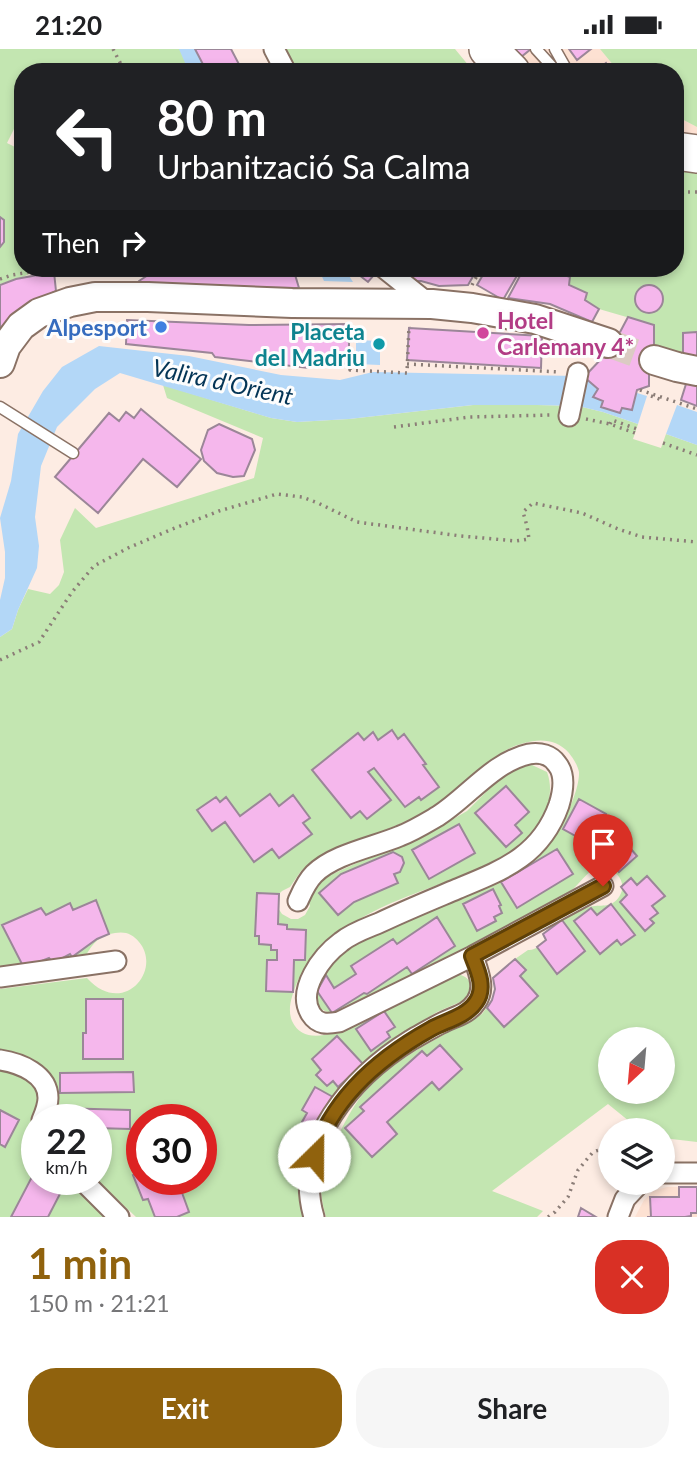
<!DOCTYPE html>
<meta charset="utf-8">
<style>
:root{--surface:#fff;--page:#f6f6f6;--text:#202124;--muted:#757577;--accent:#90620d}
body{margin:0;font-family:Lato,sans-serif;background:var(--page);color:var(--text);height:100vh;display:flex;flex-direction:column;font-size:26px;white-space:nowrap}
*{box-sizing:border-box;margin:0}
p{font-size:23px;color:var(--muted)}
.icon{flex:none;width:38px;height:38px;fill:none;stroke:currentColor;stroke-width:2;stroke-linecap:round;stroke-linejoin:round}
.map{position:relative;height:1168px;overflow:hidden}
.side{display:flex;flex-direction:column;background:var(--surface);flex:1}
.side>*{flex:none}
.banner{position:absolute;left:14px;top:14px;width:670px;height:214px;border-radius:28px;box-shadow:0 4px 10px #0003;background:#202124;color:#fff;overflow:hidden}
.needle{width:46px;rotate:206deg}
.controls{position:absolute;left:598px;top:978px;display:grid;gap:14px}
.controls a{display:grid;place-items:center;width:77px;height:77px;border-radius:50%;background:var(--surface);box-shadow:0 4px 10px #0003;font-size:35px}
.speed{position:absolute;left:21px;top:1055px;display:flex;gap:14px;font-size:35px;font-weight:700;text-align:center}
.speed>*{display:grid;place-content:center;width:91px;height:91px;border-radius:50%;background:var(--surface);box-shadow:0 4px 10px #0003;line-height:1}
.speed small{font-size:18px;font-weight:400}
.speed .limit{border:10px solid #d22;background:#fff;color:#111}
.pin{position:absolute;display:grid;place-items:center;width:60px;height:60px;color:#fff;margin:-72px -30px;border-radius:50% 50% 50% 0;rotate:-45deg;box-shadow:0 0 7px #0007}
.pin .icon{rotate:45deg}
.me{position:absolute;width:77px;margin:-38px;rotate:23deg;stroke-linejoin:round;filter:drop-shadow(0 0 5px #0008)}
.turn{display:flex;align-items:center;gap:24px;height:147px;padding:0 28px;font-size:32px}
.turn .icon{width:91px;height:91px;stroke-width:2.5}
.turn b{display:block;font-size:49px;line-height:60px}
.then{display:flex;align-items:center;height:66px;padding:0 28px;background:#0003;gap:14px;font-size:26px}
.round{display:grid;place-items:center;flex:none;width:74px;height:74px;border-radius:28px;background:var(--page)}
.head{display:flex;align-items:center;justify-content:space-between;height:119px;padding:0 28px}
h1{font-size:42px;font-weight:700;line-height:52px;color:var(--accent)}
.cta{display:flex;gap:14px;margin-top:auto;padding:14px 28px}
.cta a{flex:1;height:80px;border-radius:28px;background:var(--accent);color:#fff;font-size:28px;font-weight:700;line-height:80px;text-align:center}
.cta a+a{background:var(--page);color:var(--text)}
.status{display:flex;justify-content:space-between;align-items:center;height:49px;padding:0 35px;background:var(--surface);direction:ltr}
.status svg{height:19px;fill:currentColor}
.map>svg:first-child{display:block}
</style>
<div class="status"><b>21:20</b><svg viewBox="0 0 49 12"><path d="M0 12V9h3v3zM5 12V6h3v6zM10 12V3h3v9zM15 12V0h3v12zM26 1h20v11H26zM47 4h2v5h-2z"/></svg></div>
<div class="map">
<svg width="697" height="1168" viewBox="0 0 697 1168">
<rect width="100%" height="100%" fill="#fdece3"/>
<path fill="#fde1d2" d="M503 0H600L619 23H528Z
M676 67 697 78V91L676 87Z
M667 1138H697V1168H635L644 1151 653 1142Z"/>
<path fill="#c3e6b1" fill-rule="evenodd" d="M0 0H195L207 23H23V62L7 94 19 100 23 90V219H30L29 225 21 229 0 235Z
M280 0H455L474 23H289Z
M600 0H697V78L676 67V23H619Z
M676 119 697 123V283L683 284V307L654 298V276L599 260 588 253 569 236 570 228 559 224 561 219H676Z
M163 336 271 369 297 373 349 370 473 356H537L578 357 603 363 638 375 633 390 661 399 666 385 697 396V1093L663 1089V1082L640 1081 608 1055 492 1142 543 1162 537 1168H326C316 1132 321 1119 338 1087 347 1069 356 1051 370 1037 401 1006 444 986 482 965L492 951 495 940 515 910 528 901C535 902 541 895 546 891L543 885C553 874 574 861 589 858 600 855 611 860 619 848 630 832 612 815 595 820 588 822 579 835 572 841L469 898 332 964C296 958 330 916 345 903 351 898 358 894 364 890 392 878 420 867 448 855 484 839 529 820 555 787 564 775 580 739 579 723 578 717 573 709 569 704 552 685 527 691 506 701L431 760 400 775 317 809 301 822 290 838 282 842 279 845 278 859 282 865 291 870H298L305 866 310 857 307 850 316 837 326 828 392 798 441 777 467 762 499 730 517 718 532 716 547 723C556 747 544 773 526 791 504 813 476 822 446 833 391 853 321 877 296 936 292 947 287 960 292 972 300 990 318 988 333 984L456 925C467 927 469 930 473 940L467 950 437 963 409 980 380 1002 333 1048 314 1080 304 1102 300 1143 305 1168H136L96 1130V1071H50L54 1037 0 1004V940L87 929C123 969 163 921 139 893 133 885 125 882 115 884 100 886 93 894 86 906L21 919 0 921V588L12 580 18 561 28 540 50 545 59 536 64 523 60 491 75 459 96 479 254 429 263 389 167 349ZM611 990H663V1043H611ZM142 1071H201V1130H142Z
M0 1017 24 1026 36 1038 37 1052 31 1083 32 1092 37 1100V1130L66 1131 104 1168H0Z"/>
<path fill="#b3d7f7" d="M179 0H195L207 23H189Z
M318 219H344L353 233 324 232Z
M356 291 380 292V316L356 315Z
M99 297 189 307 281 326 340 331 373 323 576 327 587 330 598 340 593 348 603 352 601 358 619 364 622 359 632 361 637 344 647 347 638 375 603 363 578 357 537 356H473L349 370 297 373 271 369 120 324 95 340 57 378 41 417 35 468 39 497 37 519 18 561 12 580 0 588V551L5 529V503L0 469 11 432 18 385 43 342 62 318Z
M677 356 697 363V396L666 385Z"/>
<path fill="#f5b7ec" stroke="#9b8698" stroke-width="2" d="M195 0H231L243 23H207Z
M514 0H531L521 8Z
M569 0H591L577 11Z
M606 14 612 23H595Z
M0 168 4 171V193L0 198Z
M155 219H293L299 239 138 238 139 232 151 224Z
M350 219H380L368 233Z
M389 219H478L468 236 439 237 421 232H409Z
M487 219H509L518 225 503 251 477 236Z
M516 219H561L559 224 570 228 569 236 587 244 585 251 599 260 592 273 550 255 508 249 522 223Z
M54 223 56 242 29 255 0 284V236L16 230Z
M635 250a14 14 0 1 1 28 0a14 14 0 1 1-28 0Z
M628 268 654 276V311L649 312V337L637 341 632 361 622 359 620 364 601 358 603 352 593 348 598 340 584 328 604 307 601 299 619 285Z
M127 271 249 276 349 275V315L309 312 308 319 215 308 212 304 126 295Z
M409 279 542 287 541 319 407 311Z
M697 283V311L683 307V284Z
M686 335H697V357L681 351Z
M141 360 201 410 177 438 143 410 98 464 55 428 109 364 119 372 126 363 134 369Z
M219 375 252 390 255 401 244 427 233 428 217 424 204 412 201 401 208 381Z
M392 681 398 690 404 685 426 715 423 716 439 738 421 751 419 748 405 758 374 719 368 723 391 751 367 770 360 762 351 769 312 721 358 684 364 691 373 683 378 691Z
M506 737 529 763 515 776 522 784 506 798 475 764Z
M270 745 279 757 293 746 310 769 303 774 312 785 279 809 272 800 254 813 225 773 212 782 197 761 216 748 220 753 226 748 240 767Z
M579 750 606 765 590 795 563 780Z
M459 775 475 804 429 830 412 801Z
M612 778 637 807 619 823 608 811 604 814 590 798Z
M557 800 573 825 517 859 501 833Z
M393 803 402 808 404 814 400 823 394 825 398 834 354 853 338 866 319 844 341 825Z
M647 827 665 847 652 857 658 864 650 870 654 874 645 882 620 853 627 846 621 838 631 829 637 836Z
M493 840 501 856 499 857 502 864 494 868 496 872 477 882 463 855Z
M257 844 279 845 278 875 287 876V880L306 881 305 911H294L293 943 266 942 267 911H277V901H271V896L259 895V887H255Z
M96 851 109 885 97 890 72 908 70 905 53 914 49 909 24 919 2 876 41 859 46 866 70 854 73 861Z
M611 855 635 886 621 896 617 891 600 905 574 872 591 859 597 866Z
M437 868 455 897 412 925 407 918 367 945 364 944 332 964 317 942 326 926 334 939 356 925 351 917 393 890 397 895Z
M562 871 585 902 557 925 537 898 546 891 543 885Z
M515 910 526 921 520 927 538 947 504 978 487 959 492 951 495 940 493 929Z
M86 950H123V1010H83V984H86Z
M384 962 395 978 387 983 390 988 371 1002 356 980Z
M337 987 363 1015 338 1038 333 1032 327 1037 316 1026 321 1021 312 1010Z
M440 996 462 1020 439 1041 432 1033 387 1073 397 1085 372 1108 345 1079 364 1062 360 1058 422 1002 427 1007Z
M133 1023 134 1043 60 1044V1024Z
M315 1038 333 1048 314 1080 302 1073 307 1064 302 1061Z
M57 1059 130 1061V1080L96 1079V1071H57Z
M0 1061 19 1071 5 1098 0 1095Z
M35 1122 37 1123V1130H50L63 1139 48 1168H11Z
M142 1123V1130H177L189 1163 177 1168H155L148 1150 143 1151 133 1126Z
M679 1138H697V1164H691V1167L685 1168H647H651L650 1148H679Z
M581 1159 596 1168H578Z"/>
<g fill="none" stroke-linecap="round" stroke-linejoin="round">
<path stroke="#dbcbc3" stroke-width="28" stroke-dasharray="28 14" stroke-linecap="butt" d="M608 294 654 311"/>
<g stroke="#8a7265" stroke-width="13">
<path id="lane" d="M536 0 557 23
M555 0 568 23
M0 358 73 404"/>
</g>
<g stroke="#8a7265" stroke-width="23">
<path id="street" d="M274 0 286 23
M384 219 429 255
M569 367 578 324
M298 852C302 843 306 833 314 825 334 805 374 798 400 787 413 782 426 774 438 767 468 748 493 713 529 705 540 703 551 706 557 715 566 726 563 743 559 756 541 807 503 821 457 840 431 851 404 862 379 874 367 879 352 884 341 893 322 907 296 941 311 965 318 976 327 975 339 973L473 907 603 837
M0 928 116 912
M0 1011C20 1014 48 1025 48 1049 48 1057 45 1064 42 1071
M663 1124H697
M81 1130 119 1168
M314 1168C292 1095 353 1027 411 991 422 985 433 978 444 973 456 967 468 965 476 953 486 939 478 922 473 907
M618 1168 625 1150 640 1134"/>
</g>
<g stroke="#8a7265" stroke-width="32">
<path id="secondary" d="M654 311 677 318 697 322
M0 314 6 297 21 277 39 264 70 253 95 248H148L292 254 432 255 472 259 535 270 608 294"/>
</g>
<g stroke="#8a7265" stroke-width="40">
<path id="highway" d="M488 0 511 23
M676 102 697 105"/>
</g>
<path stroke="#8b7d77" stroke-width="3.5" stroke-dasharray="2 5" stroke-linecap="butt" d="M113 0 125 23
M676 149 684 143H697
M311 219 318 231
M0 230 12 226 54 219
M472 236 481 219
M349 278 350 321 407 324 409 277
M407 315 560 323
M640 341 697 360
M651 347 662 351
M586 370 610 375 635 384
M610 375 612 371 640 381
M394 378 470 368 551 366
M663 394 697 406
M0 611 39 593 72 543 94 517 128 499 170 481 219 462 277 445 302 448 318 454 357 473 461 487 516 492 529 490 527 477 523 463 533 454 582 464 618 480 642 488 697 493
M548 1168 555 1163 568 1148 578 1121 593 1103 611 1097"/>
<use href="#lane" stroke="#fff" stroke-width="10"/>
<use href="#street" stroke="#fff" stroke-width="19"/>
<use href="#secondary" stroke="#fff" stroke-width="28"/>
<use href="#highway" stroke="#fff" stroke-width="37"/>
</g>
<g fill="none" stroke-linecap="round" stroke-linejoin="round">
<g stroke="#5e4008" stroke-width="18">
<path id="route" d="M314 1107C332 1049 379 1009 431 980 445 972 466 968 476 953 486 939 478 922 472 907L603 837"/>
</g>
<use href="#route" stroke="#90620d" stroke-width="12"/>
</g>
<circle fill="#3f7fe0" stroke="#fdfdfd" stroke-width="2.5" cx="161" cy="278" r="7"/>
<circle fill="#d1479c" stroke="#fdfdfd" stroke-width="2.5" cx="483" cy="284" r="7"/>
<circle fill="#0f9aa8" stroke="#fdfdfd" stroke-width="2.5" cx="379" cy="295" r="7"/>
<g text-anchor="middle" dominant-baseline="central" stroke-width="6" stroke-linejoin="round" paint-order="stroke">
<g font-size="23" font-weight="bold" fill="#b23c85" stroke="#fdfdfd" text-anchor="start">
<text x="497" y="271">Hotel<tspan x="497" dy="26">Carlemany 4*</tspan></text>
</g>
<g font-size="23" font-weight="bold" fill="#366cbe" stroke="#fdfdfd" text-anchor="end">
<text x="147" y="278">Alpesport</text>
</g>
<g font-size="23" font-weight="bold" fill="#0d838f" stroke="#fdfdfd" text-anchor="end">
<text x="365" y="282">Placeta<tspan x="365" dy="26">del Madriu</tspan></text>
</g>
<g font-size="24" font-style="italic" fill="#043556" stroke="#fdfdfd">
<text transform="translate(223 332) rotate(12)">Valira d'Orient</text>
</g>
</g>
</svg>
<div class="controls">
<a><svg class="needle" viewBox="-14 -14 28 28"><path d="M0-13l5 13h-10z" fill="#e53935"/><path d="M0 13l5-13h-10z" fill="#757577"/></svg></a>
<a><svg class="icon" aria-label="layers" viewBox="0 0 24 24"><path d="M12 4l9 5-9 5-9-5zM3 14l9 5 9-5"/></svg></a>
</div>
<div class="speed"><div>22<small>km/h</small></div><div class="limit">30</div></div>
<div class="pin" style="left:603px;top:837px;background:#d93025"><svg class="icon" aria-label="arrive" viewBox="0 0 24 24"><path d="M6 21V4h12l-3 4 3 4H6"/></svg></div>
<svg class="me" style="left:314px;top:1107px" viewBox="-20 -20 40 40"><circle r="19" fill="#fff"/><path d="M0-13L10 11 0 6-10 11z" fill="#90620d"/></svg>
<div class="banner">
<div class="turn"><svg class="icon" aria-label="left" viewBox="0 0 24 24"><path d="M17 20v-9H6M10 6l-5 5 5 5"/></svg><div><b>80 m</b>Urbanització Sa Calma</div></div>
<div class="then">Then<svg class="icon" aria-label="right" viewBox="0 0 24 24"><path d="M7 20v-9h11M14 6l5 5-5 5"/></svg></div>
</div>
</div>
<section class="side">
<div class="head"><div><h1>1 min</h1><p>150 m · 21:21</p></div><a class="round" style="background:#d93025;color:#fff"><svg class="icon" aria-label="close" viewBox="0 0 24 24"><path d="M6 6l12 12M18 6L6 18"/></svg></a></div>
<div class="cta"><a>Exit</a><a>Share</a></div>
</section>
